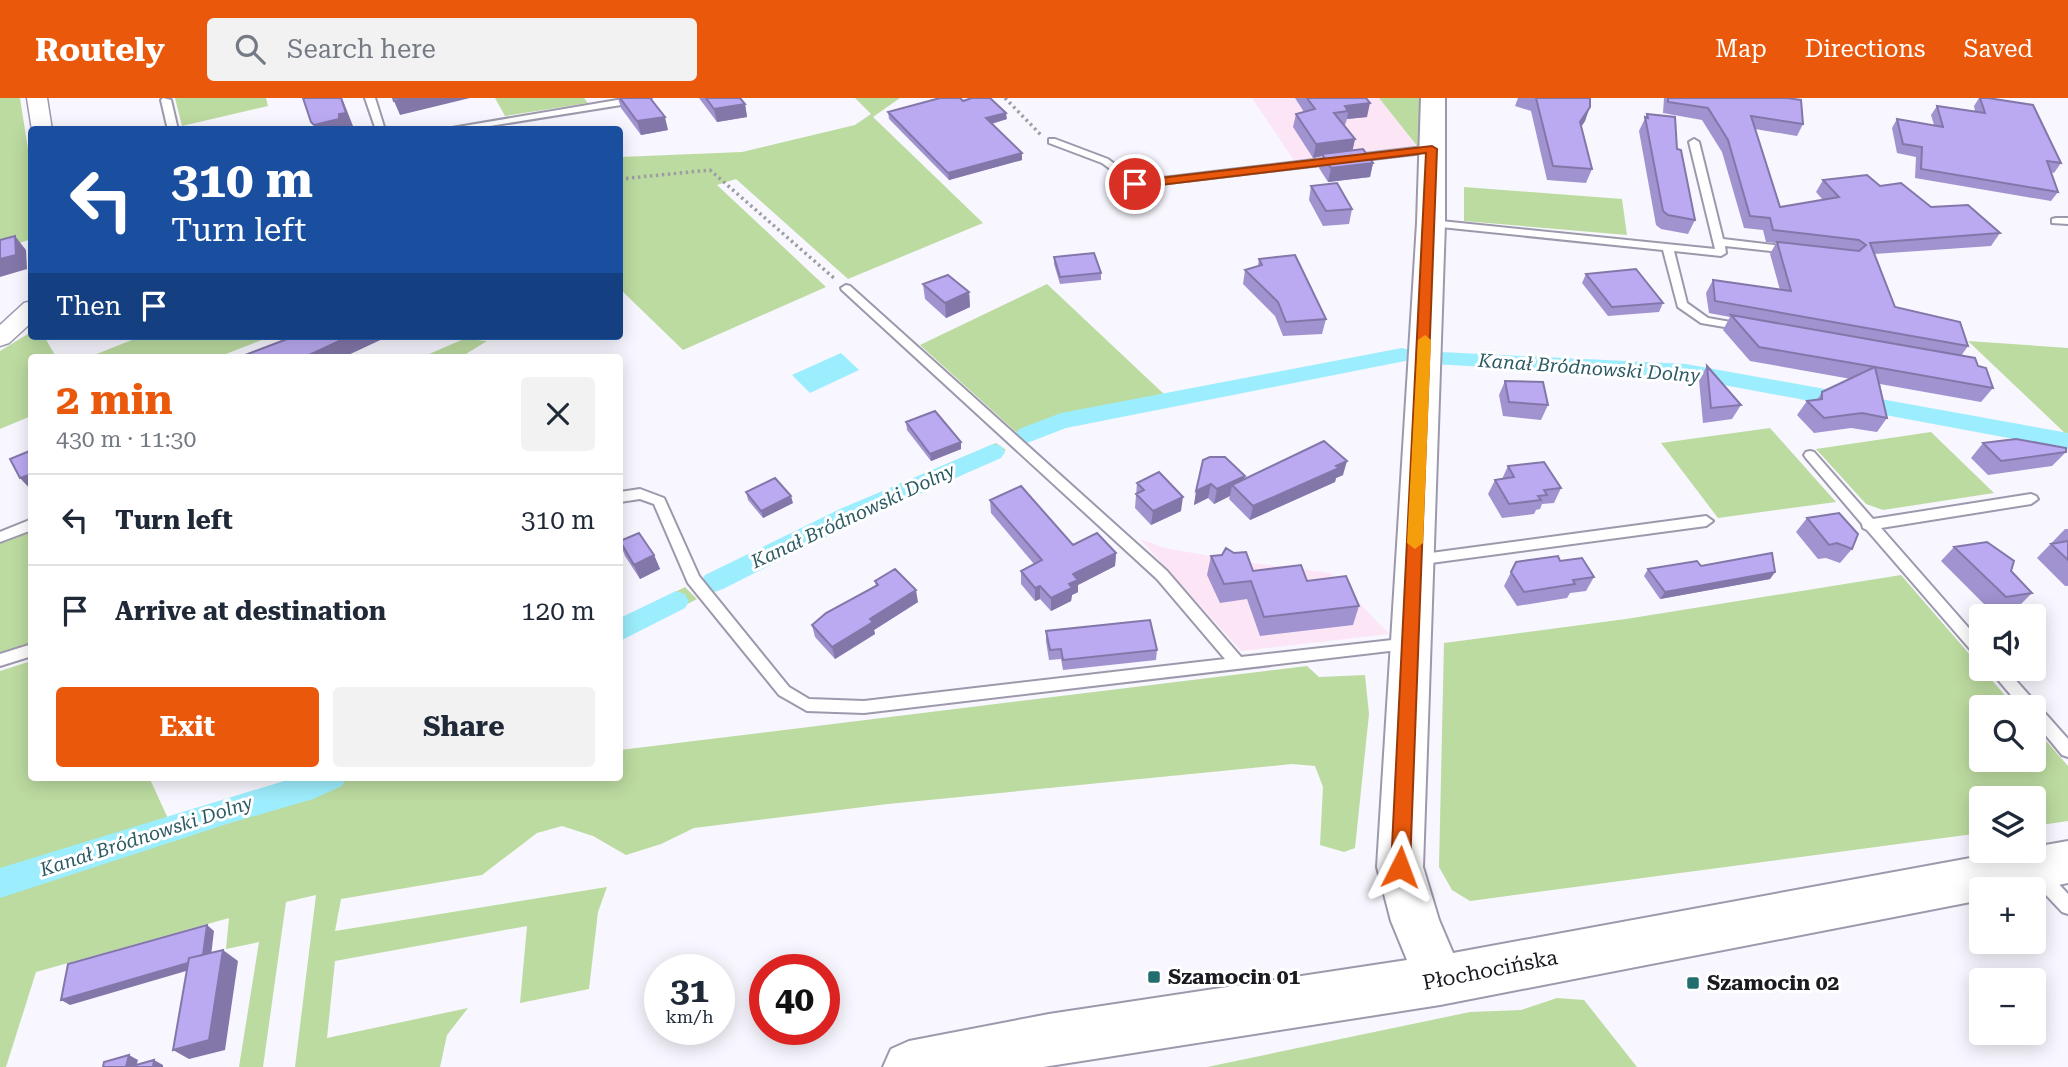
<!DOCTYPE html>
<meta charset="utf-8">
<style>
:root{--surface:#fff;--page:#f2f2f3;--text:#1f2937;--muted:#747a83;--line:#e0e1e3;--accent:#ea580c}
body{margin:0;font-family:"Roboto Serif",serif;background:var(--page);color:var(--text);height:100vh;display:flex;flex-direction:column;font-size:26px;white-space:nowrap}
*{box-sizing:border-box;margin:0}
p{font-size:23px;color:var(--muted)}
.icon{flex:none;width:38px;height:38px;fill:none;stroke:currentColor;stroke-width:2;stroke-linecap:round;stroke-linejoin:round}
.map{position:relative;flex:1;overflow:hidden}
.details{position:absolute;left:28px;top:256px;width:595px;height:427px;display:flex;flex-direction:column;background:var(--surface);border-radius:7px;box-shadow:0 4px 18px #0003}
.details>*{flex:none}
.banner{position:absolute;left:28px;top:28px;width:595px;height:214px;border-radius:7px;box-shadow:0 4px 18px #0003;background:#1a4fa0;color:#fff;overflow:hidden}
.controls{position:absolute;left:1969px;top:506px;display:grid;gap:14px}
.controls a{display:grid;place-items:center;width:77px;height:77px;border-radius:7px;background:var(--surface);box-shadow:0 4px 18px #0003;font-size:35px}
.speed{position:absolute;left:644px;top:856px;display:flex;gap:14px;font-size:35px;font-weight:700;text-align:center}
.speed>*{display:grid;place-content:center;width:91px;height:91px;border-radius:50%;background:var(--surface);box-shadow:0 4px 18px #0003;line-height:1}
.speed small{font-size:18px;font-weight:400}
.speed .limit{border:10px solid #d22;background:#fff;color:#111}
.pin{position:absolute;display:grid;place-items:center;width:60px;height:60px;color:#fff;margin:-30px;border:4px solid #fff;border-radius:50%;box-shadow:0 2px 7px #0007}
.me{position:absolute;width:77px;margin:-38px;rotate:3deg;stroke-linejoin:round;filter:drop-shadow(0 0 5px #0008)}
.turn{display:flex;align-items:center;gap:24px;height:147px;padding:0 28px;font-size:32px}
.turn .icon{width:91px;height:91px;stroke-width:2.5}
.turn b{display:block;font-size:49px;line-height:60px}
.then{display:flex;align-items:center;height:66px;padding:0 28px;background:#0003;gap:14px;font-size:26px}
.round{display:grid;place-items:center;flex:none;width:74px;height:74px;border-radius:7px;background:var(--page)}
.headline{display:flex;align-items:center;justify-content:space-between;height:119px;padding:0 28px}
h1{font-size:42px;font-weight:700;line-height:52px;color:var(--accent)}
.cta{display:flex;gap:14px;margin-top:auto;padding:14px 28px}
.cta a{flex:1;height:80px;border-radius:7px;background:var(--accent);color:#fff;font-size:28px;font-weight:700;line-height:80px;text-align:center}
.cta a+a{background:var(--page);color:var(--text)}
ul{padding:0;list-style:none}
li{display:flex;align-items:center;gap:21px;height:91px;padding:0 28px;border-top:2px solid var(--line)}
li div{flex:1}
li b{display:block;font-size:26px}
li em{font-style:normal}
header{display:flex;align-items:center;gap:42px;box-sizing:border-box;height:98px;padding:0 35px;background:var(--accent);color:#fff}
header strong{font-size:33px}
nav{display:flex;gap:38px;margin-inline-start:auto;font-size:24px}
.search{width:490px;height:63px;background:var(--page);display:flex;align-items:center;gap:18px;box-sizing:border-box;padding:0 24px;border-radius:7px;color:var(--muted);font-size:26px}
.map>svg:first-child{display:block}
</style>
<header>
<strong>Routely</strong>
<div class="search"><svg class="icon" aria-label="search" viewBox="0 0 24 24"><circle cx="10" cy="10" r="6"/><path d="M15 15l6 6"/></svg>Search here</div>
<nav><a>Map</a><a>Directions</a><a>Saved</a></nav>
</header>
<div class="map">
<svg width="2068" height="969" viewBox="0 0 2068 969">
<rect width="100%" height="100%" fill="#f8f6fe"/>
<path fill="#fce6f5" d="M1252 0H1379L1418 49 1295 64Z
M1140 441 1165 450 1244 464 1330 475 1389 536 1241 553Z"/>
<path fill="#bcdba0" d="M0 0H20L32 77 31 141 0 152Z
M175 0H266L268 8 182 28Z
M495 0H584L588 5 505 18Z
M855 0H900L873 19 983 125 848 181 736 81 717 87 826 189 683 252 620 191V59L742 54 855 27 871 16Z
M1379 0H1421L1418 49Z
M1464 89 1622 101 1627 137 1464 123Z
M1047 186 1166 298 1416 253 1412 260 1064 326 1026 343 920 247Z
M31 234 32 238H44L56 259H32L31 318 0 331V253Z
M142 238H272L218 259H89Z
M464 241 487 243 461 259H422Z
M1968 243 2068 250V338Z
M1437 258 1683 270 2068 340V347L1695 278 1438 265Z
M1770 330 1836 404 1718 420 1661 345Z
M1931 334 1994 395 1883 412 1866 406 1816 351Z
M996 345 1006 352 851 420 713 493 704 483 845 413Z
M31 431V547L0 556V445Z
M1901 477 2015 609H1981V662H2034V629L2068 668V723L2034 728V700H1981V735L1470 803 1452 792 1439 769 1444 545 1626 521Z
M685 489 697 501 620 541V522Z
M31 563 32 679H149L170 725 315 679H620V652L1307 568 1319 579 1365 577 1369 616 1355 750 1344 754 1320 747 1323 689 1315 668 1292 666 888 706 694 730 661 746 626 757 593 738 562 728 537 735 482 777 341 801 335 833 607 789 598 814 589 891 520 905 527 828 335 863 327 940 468 910 447 937 440 969H295L316 797 286 804 263 969H239L259 844 226 851 229 820 36 874 6 969H0V573Z
M1557 900 1584 902 1637 969H1207L1470 914 1521 912Z"/>
<path fill="#9cedfd" d="M841 255 859 272 810 295 792 277Z"/>
<g fill="none" stroke-linecap="round" stroke-linejoin="round">
<path fill="#9cedfd" fill-rule="evenodd" d="M1402 250 1410 252 1413 257 1410 262 1066 330 1027 345 1019 343 1015 337 1019 331 1061 315Z
M1441 254 1686 266 2068 335V351L1686 280 1433 266 1430 261Z
M993 346 1001 348 1005 354 1001 360 858 423 723 491 714 494 705 491 701 484 705 477 840 411Z
M676 493 685 496 689 503 685 510 620 543V520Z
M297 679H346L342 688 313 701 227 726 0 800V770Z"/>
<g stroke="#9d99ac" stroke-width="4">
<path id="lane" d="M163 0 171 2 178 32H168L161 2Z
M365 0H375L385 32H376Z
M629 0H651L646 3 465 32H440Z
M1049 41H1055L1108 61 1137 83 1432 48 1437 51 1432 54 1135 89 1102 65 1049 45Z
M1694 41 1699 44 1723 141 1790 149 1795 152 1790 155 1725 148 1726 155 1721 158 1674 153 1687 205 1708 220 1748 227V233L1701 225 1678 209 1663 152 1431 128 1426 125 1431 122 1715 151 1689 44Z
M2056 120H2068V126L2052 125V121Z
M846 187 850 188 1167 473 1241 559 1410 540 1415 542 1417 546 1415 550 864 615 807 613 779 597 688 485 654 406 640 401 620 404V394L640 391 664 400 699 478 789 589 809 601 864 603 1225 561 1157 481 842 192 841 190Z
M1810 353 1814 354 1873 421 2031 396 2036 398 2038 401 2031 406 1881 430 1981 544V560L1976 558 1867 432 1863 430 1862 426 1806 360 1804 357 1806 354Z
M1706 418 1713 423 1706 428 1416 467 1409 462 1416 457Z
M32 421V432L0 444V434Z
M32 546V558L0 568V556Z
M1988 570H2005L2068 641V659L2062 657 2034 623V609H2021Z
M2037 767 2043 769 2068 796V816L2062 814 2031 781 2029 775 2031 769Z"/>
</g>
<g stroke="#9d99ac" stroke-width="3">
<path id="street" d="M27 0H47L52 32H32Z
M32 203V224L9 245 0 248V227L24 205Z"/>
</g>
<g stroke="#9d99ac" stroke-width="4">
<path id="secondary" d="M1421 0H1445V125L1423 769 1439 822 1453 855 2014 752H2034V749L2068 743V785L2034 792 1981 791V802L1440 907 1043 969H883L891 951 909 943 1049 916 1407 862 1391 823 1377 769 1417 125Z"/>
</g>
<path stroke="#9e9da4" stroke-width="3.5" stroke-dasharray="2.5 3.5" stroke-linecap="butt" d="M1005 0 1041 37
M620 81 710 72 835 181"/>
<use href="#lane" fill="#fff" fill-rule="evenodd"/>
<use href="#street" fill="#fff" fill-rule="evenodd"/>
<use href="#secondary" fill="#fff" fill-rule="evenodd"/>
</g>
<path fill="#a192d0" d="M618 0H650L668 32 641 37 621 10Z
M699 0H740L745 6 747 19 717 24Z
M1295 0H1366L1367 19 1347 21 1345 27H1344L1355 41 1352 53 1373 65 1370 79 1328 84 1319 70 1322 58 1313 60 1293 29 1296 16 1304 14Z
M1518 0H1590L1585 23 1581 29 1592 71 1586 85 1547 82 1531 13 1515 8Z
M1664 0H1787L1803 26 1797 38 1755 31 1780 109 1823 102 1816 94 1823 82 1880 88 2000 135 1991 148 1874 156 1895 209 1968 248 1961 258 1978 268 1993 290 1981 304 1880 286 1887 320 1877 334 1851 330 1814 335 1797 317 1807 303 1817 302 1822 294 1851 281 1750 263 1723 232 1730 219 1709 215 1706 195 1713 182 1780 192 1770 156 1776 145 1766 144 1763 132 1744 130 1722 54 1702 22 1663 15Z
M1979 0H1988L2061 65 2054 75 2051 74 2058 94 2051 103 1915 80 1916 59 1897 55 1892 30 1897 21 1934 27 1931 17 1937 8 1975 13 1974 8Z
M963 3 1007 21 992 26 1022 62 949 82 889 21 888 14Z
M1647 16 1677 51 1695 122 1688 136 1661 131 1656 127 1639 33Z
M1311 88 1352 111 1349 126 1323 128 1309 102Z
M1054 159 1101 175V182L1060 186 1054 166Z
M1259 161 1326 221 1322 236 1283 238 1275 218 1243 186 1245 172 1258 168Z
M1586 176 1663 205 1659 214 1608 218 1582 185Z
M923 186 969 194 970 209 946 220 925 201Z
M1707 268 1741 307 1732 321 1703 325 1699 282Z
M1505 283 1548 307 1541 322 1503 318 1499 297Z
M906 324 961 344V351L931 363 907 332Z
M1983 345 2066 354 2052 368 1988 377 1971 360Z
M1203 362 1245 381 1343 377 1336 380 1335 384 1250 422 1229 401 1230 398 1214 406 1208 400 1194 407Z
M1508 368 1561 390 1554 405 1542 406 1540 411 1536 412 1534 416 1502 420 1488 396 1495 382 1502 381Z
M1137 385 1181 413 1151 427 1135 410Z
M746 394 793 405 763 420 748 402Z
M990 402 1073 447 1116 455 1115 468 1078 487V494L1072 497 1071 503 1051 513 1040 501 1035 503 1021 486V473L1034 466 991 415Z
M1807 420 1852 451 1840 465 1826 460 1818 461 1796 434Z
M2065 431H2068V488H2065L2037 460Z
M620 445 654 457 660 471 640 481 625 458Z
M1954 449 2011 473 2032 495 2018 509 1991 513 1941 463Z
M1234 455 1253 473 1307 483 1359 508 1353 527 1260 538 1247 501 1220 505 1207 477 1211 458Z
M1560 463 1594 479 1586 493 1570 495 1567 500 1517 508 1504 488 1516 464Z
M1701 468 1775 474 1770 481 1660 501 1644 478 1648 471Z
M875 483 918 504 874 532 875 536 835 561 815 539 812 527 876 489Z
M1046 533 1157 552 1156 562 1063 572 1061 561 1049 562 1046 543Z"/>
<path fill="#8377a9" d="M341 0H342L353 28 346 30V32H316L314 27Z
M407 0H470L400 17 394 3Z
M1370 5 1367 19 1347 21 1348 13 1345 8Z
M745 6 747 19 717 24 714 11Z
M1590 9 1585 23 1575 38 1580 24Z
M1006 15 1007 21 986 27V20Z
M665 19 668 32 641 37 637 23Z
M1355 41 1352 55 1322 56V58L1313 60 1316 46Z
M1022 55V62L949 82 948 75Z
M1373 65 1370 79 1328 84 1331 70Z
M15 138 26 152 27 171 0 179V161Z
M969 194 970 209 946 220 945 205Z
M350 238H389L344 259H305Z
M961 344V351L931 363 930 356Z
M1347 363 1343 377 1336 380 1335 384 1250 422 1253 408Z
M32 376V393L20 380Z
M1245 378 1243 392 1232 387 1230 398 1214 406 1217 391Z
M1211 386 1208 400 1194 407 1196 393Z
M791 398 793 405 763 420 761 413Z
M1183 399 1181 413 1151 427 1153 413Z
M1116 455 1115 468 1078 487V494L1072 497 1071 503 1051 513V500L1069 486 1073 476Z
M654 457 660 471 640 481 634 467Z
M1775 474 1770 481 1660 501 1665 494Z
M1040 488V501L1035 503V490Z
M916 492 918 504 874 532 875 536 835 561 832 549 870 521Z
M207 827 214 833 210 866 70 907 61 902Z
M223 852 238 863 225 952 189 961 173 952Z
M129 957 138 962 136 969H126Z
M154 962 163 967V969H153Z"/>
<path fill="#bbaaf2" stroke="#8377a9" stroke-width="2" d="M303 0H341L346 15 339 16V21L314 27 311 24Z
M393 0H407L394 3Z
M620 0H650L665 19 637 23Z
M706 0H740L745 6 714 11Z
M940 0H960L963 3 972 0H990L1006 15 986 20 1022 55 948 75 888 14Z
M1307 0H1366L1370 5 1345 8 1348 13 1334 15 1355 41 1316 46 1296 16 1315 11Z
M1536 0H1590V9L1580 24 1592 71 1553 68Z
M1668 0H1787L1801 2 1803 26 1751 18 1780 109 1839 99 1823 82 1867 77 1880 88 1901 85 1931 109 1968 107 2000 135 1870 145 1895 209 1960 224 1968 248 1715 203 1713 182 1791 193 1777 144 1859 153 1866 147 1859 142 1773 132 1770 120 1750 118 1728 42 1708 10 1668 4Z
M1980 0H1988L2033 7 2061 65 2047 63 2058 94 1921 71 1922 49 1903 46 1897 21 1943 29 1937 8 1985 15Z
M1647 16 1675 19 1677 51 1681 52 1695 122 1668 117 1663 113 1645 19 1648 20Z
M1363 51 1373 65 1331 70 1322 56Z
M1337 85 1352 111 1326 113 1311 88Z
M15 138 16 157 0 161V142Z
M1094 155 1101 175 1060 179 1054 159Z
M1295 157 1326 221 1286 224 1278 204 1245 172 1262 167 1259 161Z
M1636 171 1663 205 1612 209 1586 176Z
M948 177 969 194 945 205 923 186Z
M1731 217 1975 260 1978 268 1986 270 1993 290 1875 269 1887 320 1862 315 1824 320 1807 303 1822 301V294L1875 269 1759 249Z
M295 238H350L305 259H246L245 257Z
M1707 268 1741 307 1711 310Z
M1505 283 1543 284 1548 307 1509 304Z
M935 313 961 344 930 356 906 324Z
M2016 341 2066 350V354L2001 363 1983 345Z
M1324 343 1347 363 1336 368 1339 370 1253 408 1232 387Z
M32 352V376L20 380 10 361Z
M1210 359H1225L1245 378 1217 391 1211 386 1196 393 1203 362Z
M1544 364 1561 390 1544 392 1547 397 1538 398 1541 402 1509 406 1495 382 1514 379 1508 368Z
M1159 374 1183 399 1153 413 1136 396 1144 392 1137 385Z
M775 380 791 398 761 413 746 394Z
M1021 388 1073 447 1097 435 1116 455 1073 476 1078 482 1069 486 1072 490 1051 500 1040 488 1035 490 1021 473 1042 462 990 402Z
M1839 415 1858 436 1852 451 1837 445 1829 447 1807 420Z
M639 435 654 457 634 467 620 443Z
M2068 443V462L2051 446Z
M1987 444 2014 463 2011 473 2032 495 2006 499 1954 449Z
M1226 450 1234 455 1246 454 1253 473 1301 467 1307 483 1346 478 1359 508 1264 519 1251 483 1224 486 1211 458 1222 457Z
M1772 455 1775 474 1665 494 1648 471 1697 463 1701 468Z
M1558 458 1560 463 1582 460 1594 479 1573 482 1575 486 1524 494 1511 474 1516 464Z
M895 471 916 492 870 521 873 524 832 549 812 527 826 515 878 487 875 483Z
M1150 522 1157 552 1063 562 1061 551 1050 552 1046 533Z
M207 827 203 857 189 860 188 865 61 902 68 866Z
M223 852 209 942 173 952 189 860Z
M129 957 126 969H103L104 964Z
M154 962 153 969H129Z"/>
<path fill="#ea580c" stroke="#983908" stroke-width="2" d="M1432 48 1437 51 1410 769 1407 775 1400 778 1394 775 1391 769 1426 55 1135 90 1130 86 1135 83Z"/>
<path fill="#f59e0b" d="M1425 237 1431 242 1423 445 1415 451 1407 445 1418 242Z"/>
<g fill="#226d6d" stroke="#fff" stroke-width="2.5">
<rect x="1147" y="872" width="14" height="14" rx="3.5"/>
<rect x="1686" y="878" width="14" height="14" rx="3.5"/>
</g>
<g text-anchor="middle" dominant-baseline="central" stroke-width="6" stroke-linejoin="round" paint-order="stroke">
<g font-size="19" font-style="italic" fill="#2c5a63" stroke="#fff">
<text transform="translate(1589 270) rotate(4)">Kanał Bródnowski Dolny</text>
<text transform="translate(853 418) rotate(-25)">Kanał Bródnowski Dolny</text>
<text transform="translate(146 738) rotate(-18)">Kanał Bródnowski Dolny</text>
</g>
<g font-size="21" fill="#1b1a21" stroke="#fff">
<text transform="translate(1490 872) rotate(-11)">Płochocińska</text>
</g>
<g font-size="21" font-weight="bold" fill="#1b1a21" stroke="#fff" text-anchor="start">
<text x="1168" y="879">Szamocin 01</text>
<text x="1707" y="885">Szamocin 02</text>
</g>
</g>
</svg>
<div class="controls">
<a><svg class="icon" aria-label="sound" viewBox="0 0 24 24"><path d="M4 9h4l5-4v14l-5-4H4zM17 9q2 3 0 6"/></svg></a>
<a><svg class="icon" aria-label="search" viewBox="0 0 24 24"><circle cx="10" cy="10" r="6"/><path d="M15 15l6 6"/></svg></a>
<a><svg class="icon" aria-label="layers" viewBox="0 0 24 24"><path d="M12 4l9 5-9 5-9-5zM3 14l9 5 9-5"/></svg></a>
<a>+</a>
<a>−</a>
</div>
<div class="speed"><div>31<small>km/h</small></div><div class="limit">40</div></div>
<div class="pin" style="left:1135px;top:86px;background:#d93025"><svg class="icon" aria-label="arrive" viewBox="0 0 24 24"><path d="M6 21V4h12l-3 4 3 4H6"/></svg></div>
<svg class="me" style="left:1400px;top:769px" viewBox="-20 -20 40 40"><path d="M0-17L14 15 0 8-14 15z" fill="#ea580c" stroke="#fff" stroke-width="4"/></svg>
<div class="banner">
<div class="turn"><svg class="icon" aria-label="left" viewBox="0 0 24 24"><path d="M17 20v-9H6M10 6l-5 5 5 5"/></svg><div><b>310 m</b>Turn left</div></div>
<div class="then">Then<svg class="icon" aria-label="arrive" viewBox="0 0 24 24"><path d="M6 21V4h12l-3 4 3 4H6"/></svg></div>
</div>
<section class="details">
<div class="headline"><div><h1>2 min</h1><p>430 m · 11:30</p></div><a class="round"><svg class="icon" aria-label="close" viewBox="0 0 24 24"><path d="M6 6l12 12M18 6L6 18"/></svg></a></div>
<ul>
<li><svg class="icon" aria-label="left" viewBox="0 0 24 24"><path d="M17 20v-9H6M10 6l-5 5 5 5"/></svg><div><b>Turn left</b></div><em>310 m</em></li>
<li><svg class="icon" aria-label="arrive" viewBox="0 0 24 24"><path d="M6 21V4h12l-3 4 3 4H6"/></svg><div><b>Arrive at destination</b></div><em>120 m</em></li>
</ul>
<div class="cta"><a>Exit</a><a>Share</a></div>
</section>
</div>
